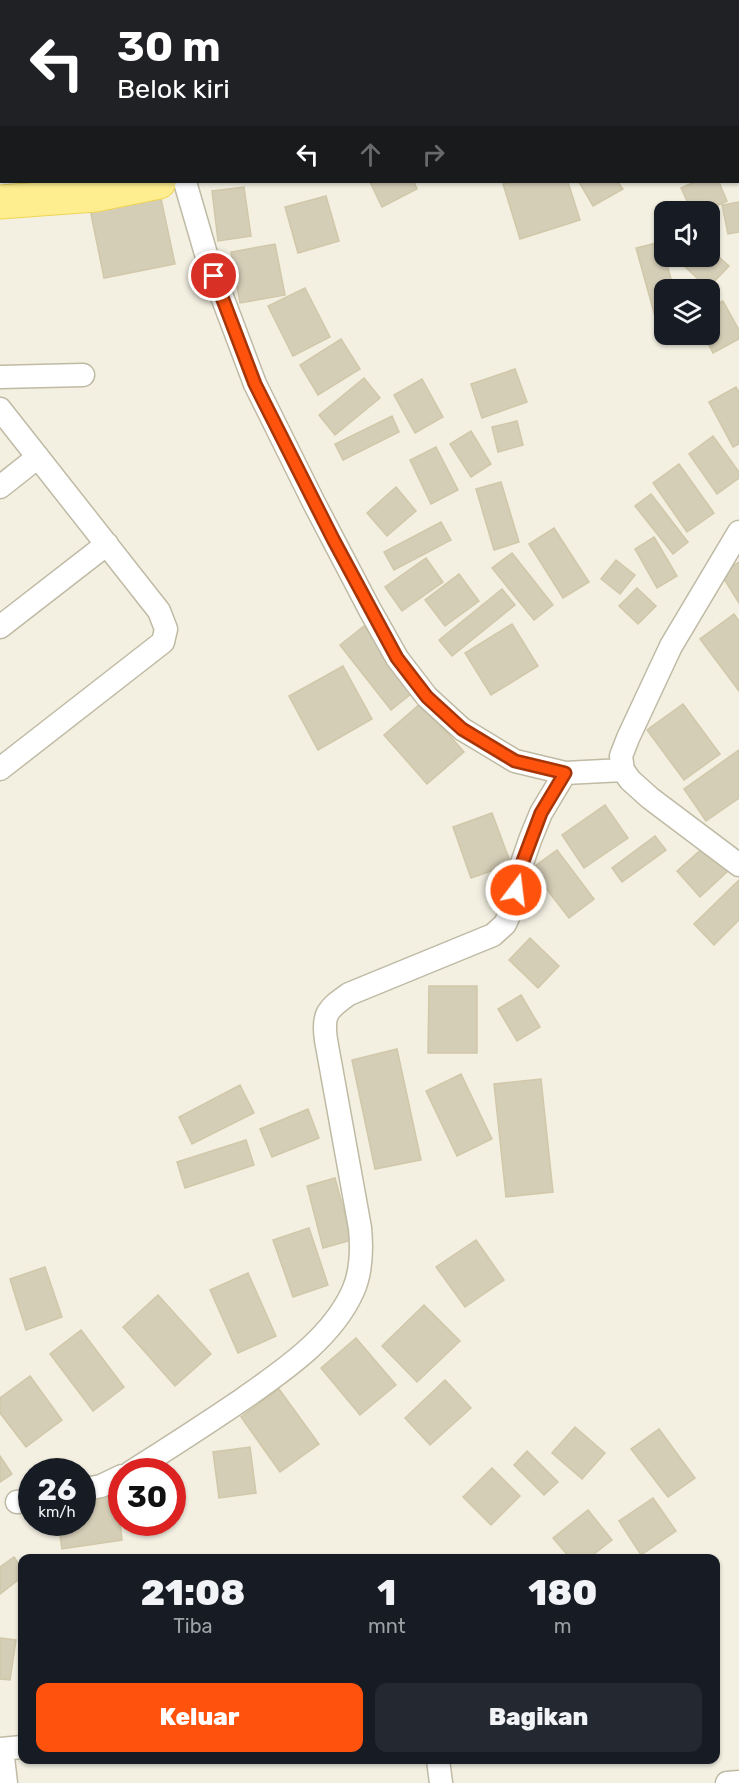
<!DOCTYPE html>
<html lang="id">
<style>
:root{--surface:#171b24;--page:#242831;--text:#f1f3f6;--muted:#9ea1a6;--accent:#ff520d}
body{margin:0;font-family:Rubik,sans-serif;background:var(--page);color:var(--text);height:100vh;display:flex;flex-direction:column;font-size:22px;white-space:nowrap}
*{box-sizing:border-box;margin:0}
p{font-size:20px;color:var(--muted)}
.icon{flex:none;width:33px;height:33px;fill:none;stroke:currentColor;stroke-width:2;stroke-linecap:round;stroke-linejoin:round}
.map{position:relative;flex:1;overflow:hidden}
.panel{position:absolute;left:18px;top:1554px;width:702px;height:210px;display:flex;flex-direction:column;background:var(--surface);border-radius:12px;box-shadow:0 2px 4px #0004}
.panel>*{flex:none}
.banner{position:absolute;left:0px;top:0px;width:740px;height:183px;box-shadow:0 2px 4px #0004;background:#202124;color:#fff;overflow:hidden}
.buttons{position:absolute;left:654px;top:201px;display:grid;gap:12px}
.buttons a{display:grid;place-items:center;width:66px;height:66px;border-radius:12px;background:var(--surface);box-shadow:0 2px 4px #0004;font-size:30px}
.speed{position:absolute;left:18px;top:1458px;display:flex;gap:12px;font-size:30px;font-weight:700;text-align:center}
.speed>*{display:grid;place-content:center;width:78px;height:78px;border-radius:50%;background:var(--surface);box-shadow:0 2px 4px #0004;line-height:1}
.speed small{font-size:15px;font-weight:400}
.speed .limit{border:9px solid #d22;background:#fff;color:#111}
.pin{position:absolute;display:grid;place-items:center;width:51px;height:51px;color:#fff;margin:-26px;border:3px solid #fff;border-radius:50%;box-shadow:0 2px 6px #0007}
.me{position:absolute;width:66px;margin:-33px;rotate:15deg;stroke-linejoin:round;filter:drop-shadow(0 0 4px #0008)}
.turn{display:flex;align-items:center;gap:21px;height:126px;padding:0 18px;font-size:27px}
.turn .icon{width:78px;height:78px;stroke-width:2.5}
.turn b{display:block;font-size:42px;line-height:51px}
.lanes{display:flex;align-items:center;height:57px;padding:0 18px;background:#0003;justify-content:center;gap:30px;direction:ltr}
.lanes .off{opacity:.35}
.eta{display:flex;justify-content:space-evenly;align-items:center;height:102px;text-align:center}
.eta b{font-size:36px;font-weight:800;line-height:42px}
.primary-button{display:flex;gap:12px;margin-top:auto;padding:12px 18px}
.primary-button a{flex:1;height:69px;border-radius:12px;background:var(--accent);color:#fff;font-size:24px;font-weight:800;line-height:69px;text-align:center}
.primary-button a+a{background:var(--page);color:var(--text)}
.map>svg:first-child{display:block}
</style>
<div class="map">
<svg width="739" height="1783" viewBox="0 0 739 1783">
<rect width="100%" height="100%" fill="#f3f0e2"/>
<path fill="#d5ceb7" stroke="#d1c7a9" stroke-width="1.5" d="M370 182H414L417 189 382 207Z
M511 182H568L580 220 520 239 503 184Z
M579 182H618L623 189 593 206Z
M695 182H719L727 201 703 212H692L681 188Z
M244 187 251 236 218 241 212 191Z
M160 194 175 264 104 278 90 209Z
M326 196 339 241 298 253 285 207Z
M739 202V232L728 234 722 205Z
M661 242 674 290H664V325L658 327 636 248Z
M275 244 285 295 240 303 231 252Z
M710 249 729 266 708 288 684 266 693 256H710Z
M305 288 330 337 293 356 268 306Z
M723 301 739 330V339L713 353 703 334H710V308Z
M341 339 360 369 318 395 300 365Z
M515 369 527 402 482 418 471 384Z
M364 378 380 398 335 435 319 415Z
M422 379 443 417 415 433 394 395Z
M736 387 739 392V444L733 447 709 402Z
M392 416 399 432 343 460 335 444Z
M517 421 523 445 498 452 492 427Z
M471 431 491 464 471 477 450 444Z
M713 436 739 472V478L717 494 689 454Z
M436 447 458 490 431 504 410 460Z
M679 464 714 513 687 532 653 483Z
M501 482 519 542 494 550 476 489Z
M396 487 416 511 387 536 367 513Z
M651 494 688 542 673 554 635 506Z
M441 522 451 540 394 570 384 552Z
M554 528 589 582 563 598 529 544Z
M654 537 677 576 657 588 635 549Z
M512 553 553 605 534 620 492 568Z
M426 558 443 582 402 611 385 587Z
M616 560 635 575 620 594 601 579Z
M739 562V603L721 574Z
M459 574 479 601 445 626 425 600Z
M637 588 656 606 638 624 619 606Z
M502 589 515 605 452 656 439 640Z
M734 614 739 621V691L700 639Z
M512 624 538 666 491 695 465 653Z
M364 626 415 691 391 710 340 645Z
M343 666 372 719 318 750 289 696Z
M421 703 464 752 427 784 384 735Z
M683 704 720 754 684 780 647 730Z
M739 750V798L706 821 684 789Z
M605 805 628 838 584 868 562 835Z
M492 813 511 864 471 878 453 827Z
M655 836 666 850 622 882 612 868Z
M705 846 728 871 700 897 677 871Z
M557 850 594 899 569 918 531 869Z
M739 880V920L714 945 694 924Z
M530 938 559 966 538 988 509 960Z
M429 986H477V1053H428Z
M521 995 540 1027 517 1041 498 1009Z
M397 1049 421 1160 375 1169 352 1060Z
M461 1074 492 1139 457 1156 426 1091Z
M541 1079 553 1192 506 1197 494 1084Z
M240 1085 254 1113 192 1144 179 1117Z
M308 1109 319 1138 272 1157 260 1129Z
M246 1140 254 1165 185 1188 177 1162Z
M335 1178 352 1240 323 1248 307 1186Z
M309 1228 328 1285 293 1297 273 1240Z
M476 1240 504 1280 465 1307 436 1267Z
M45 1267 62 1317 26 1330 10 1279Z
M248 1273 276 1336 238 1353 210 1290Z
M158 1295 211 1354 175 1386 123 1327Z
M424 1305 460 1341 417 1382 382 1346Z
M81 1330 124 1387 93 1411 50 1354Z
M356 1338 396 1385 360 1415 321 1368Z
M30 1376 62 1420 26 1447 0 1413V1398Z
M445 1380 471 1408 430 1445 405 1418Z
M279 1389 319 1444 280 1472 241 1417Z
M575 1427 605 1453 582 1479 552 1453Z
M659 1429 695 1478 668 1497 631 1449Z
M250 1447 256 1493 219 1498 213 1452Z
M527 1451 558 1482 544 1495 514 1465Z
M0 1456 12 1474 0 1482Z
M492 1468 520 1496 491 1525 463 1497Z
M116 1488 122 1540 62 1549 58 1522H82V1493Z
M653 1498 676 1531 641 1555 619 1521Z
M588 1510 612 1540 589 1558H570L553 1538Z
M14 1557 22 1569V1577L0 1594V1567Z
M0 1638 16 1640 10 1680 0 1679Z"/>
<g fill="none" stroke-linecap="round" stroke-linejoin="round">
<g stroke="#bfbaa4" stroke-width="25">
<path id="minor" d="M149 0 150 2
M185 182 206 254 255 384 314 503 370 610 397 658 427 697 462 729 515 761 565 773 623 770
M0 377 83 375
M0 409 159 611 166 629 163 642 0 769
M0 487 38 457
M739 532 671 646 628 738 621 756 623 770 630 780 650 798 739 865
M0 627 107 544
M131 1472C169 1448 206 1424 243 1399 284 1370 332 1338 353 1291 362 1271 362 1249 360 1228L326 1040C322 1013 328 1009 349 994L493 935 505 924 511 911 520 869 530 840 541 813 565 773
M82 1490 101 1486 122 1476
M17 1502 32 1500
M0 1749 22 1747
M2 1749 6 1783
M438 1760 441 1783
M727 1783 739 1782"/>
</g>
<g stroke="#efd554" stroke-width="35">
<path id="primary" d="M685 2 689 0
M0 202 95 195 159 182"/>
</g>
<use href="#minor" stroke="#fff" stroke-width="22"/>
<use href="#primary" stroke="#ffee8f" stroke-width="33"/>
</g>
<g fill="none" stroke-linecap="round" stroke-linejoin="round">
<g stroke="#a63508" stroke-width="15">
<path id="route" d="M214 276 255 384 333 539 397 658 427 697 462 729 515 761 565 773 541 813 520 869 516 890"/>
</g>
<use href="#route" stroke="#ff520d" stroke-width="10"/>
</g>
</svg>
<div class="buttons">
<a><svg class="icon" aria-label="sound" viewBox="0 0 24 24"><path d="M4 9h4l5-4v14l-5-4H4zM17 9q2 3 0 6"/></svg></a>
<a><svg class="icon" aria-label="layers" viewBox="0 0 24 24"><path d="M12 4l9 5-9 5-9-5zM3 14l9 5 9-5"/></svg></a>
</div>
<div class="speed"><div>26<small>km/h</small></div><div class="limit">30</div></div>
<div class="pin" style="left:214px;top:276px;background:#d93025"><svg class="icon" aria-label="arrive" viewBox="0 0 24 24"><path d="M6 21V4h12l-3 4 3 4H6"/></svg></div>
<svg class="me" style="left:516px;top:890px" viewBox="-20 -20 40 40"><circle r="17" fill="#ff520d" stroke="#fff" stroke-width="3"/><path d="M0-11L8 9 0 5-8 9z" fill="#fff"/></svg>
<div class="banner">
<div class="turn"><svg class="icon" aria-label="left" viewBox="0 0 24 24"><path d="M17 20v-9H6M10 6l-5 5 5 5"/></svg><div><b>30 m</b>Belok kiri</div></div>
<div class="lanes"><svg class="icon" aria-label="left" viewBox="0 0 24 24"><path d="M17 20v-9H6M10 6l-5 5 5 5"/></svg><svg class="icon off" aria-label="ahead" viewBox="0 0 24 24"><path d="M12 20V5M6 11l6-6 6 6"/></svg><svg class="icon off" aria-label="right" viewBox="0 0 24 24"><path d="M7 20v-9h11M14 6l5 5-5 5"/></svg></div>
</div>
<section class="panel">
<div class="eta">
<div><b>21:08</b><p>Tiba</p></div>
<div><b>1</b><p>mnt</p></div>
<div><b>180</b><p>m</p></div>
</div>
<div class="primary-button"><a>Keluar</a><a>Bagikan</a></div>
</section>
</div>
